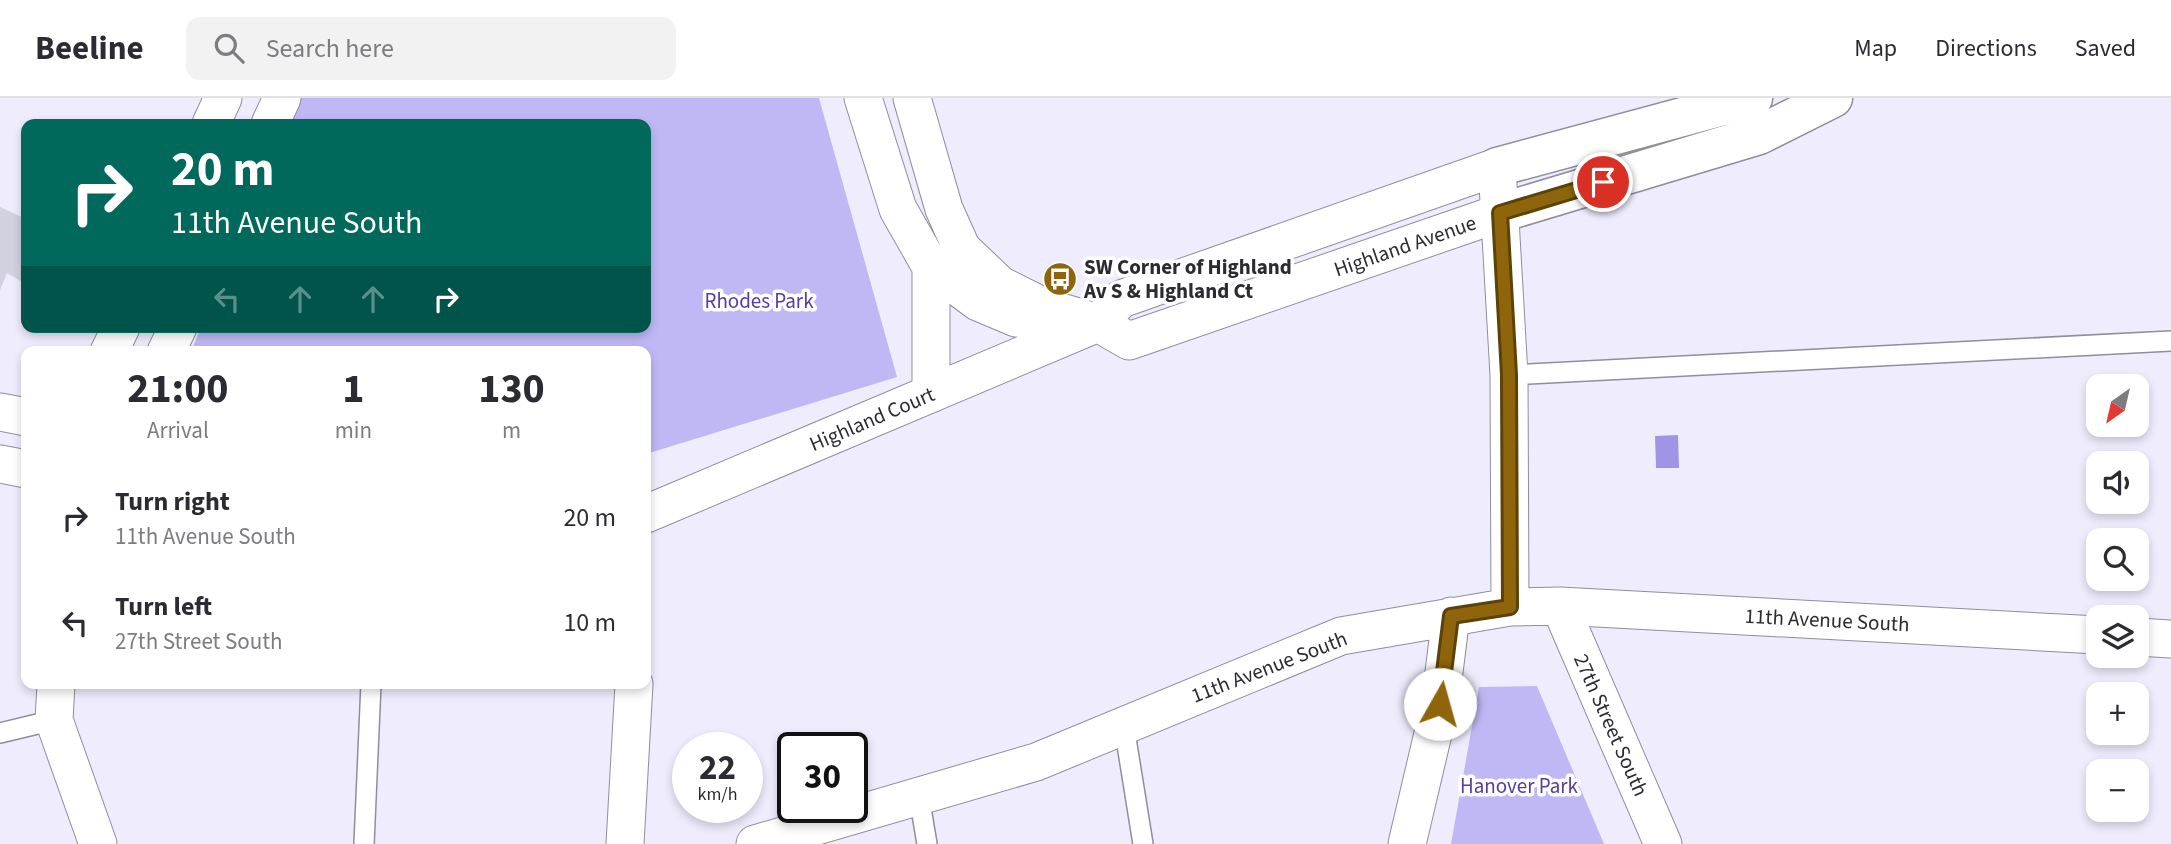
<!DOCTYPE html>
<meta charset="utf-8">
<style>
:root{--surface:#fff;--page:#f2f2f3;--text:#2b2b33;--muted:#7c7c81;--line:#e1e1e2}
body{margin:0;font-family:"Source Sans 3",sans-serif;background:var(--page);color:var(--text);height:100vh;display:flex;flex-direction:column;font-size:26px;white-space:nowrap}
*{box-sizing:border-box;margin:0}
p{font-size:23px;color:var(--muted)}
.icon{flex:none;width:38px;height:38px;fill:none;stroke:currentColor;stroke-width:2;stroke-linecap:round;stroke-linejoin:round}
.map{position:relative;flex:1;overflow:hidden}
.side{position:absolute;left:21px;top:248px;width:630px;height:343px;display:flex;flex-direction:column;background:var(--surface);border-radius:14px;box-shadow:0 4px 10px #0003}
.side>*{flex:none}
.banner{position:absolute;left:21px;top:21px;width:630px;height:214px;border-radius:14px;box-shadow:0 4px 10px #0003;background:#00695c;color:#fff;overflow:hidden}
.needle{width:46px;rotate:214deg}
.controls{position:absolute;left:2086px;top:276px;display:grid;gap:14px}
.controls a{display:grid;place-items:center;width:63px;height:63px;border-radius:14px;background:var(--surface);box-shadow:0 4px 10px #0003;font-size:35px}
.speed{position:absolute;left:672px;top:634px;display:flex;gap:14px;font-size:35px;font-weight:700;text-align:center}
.speed>*{display:grid;place-content:center;width:91px;height:91px;border-radius:50%;background:var(--surface);box-shadow:0 4px 10px #0003;line-height:1}
.speed small{font-size:18px;font-weight:400}
.speed .limit{border:4px solid #111;border-radius:10px;background:#fff;color:#111}
.pin{position:absolute;display:grid;place-items:center;width:60px;height:60px;color:#fff;margin:-30px;border:4px solid #fff;border-radius:50%;box-shadow:0 2px 7px #0007}
.me{position:absolute;width:77px;margin:-38px;rotate:7deg;stroke-linejoin:round;filter:drop-shadow(0 0 5px #0008)}
.turn{display:flex;align-items:center;gap:24px;height:147px;padding:0 35px;font-size:32px}
.turn .icon{width:91px;height:91px;stroke-width:2.5}
.turn b{display:block;font-size:49px;line-height:60px}
.lanes{display:flex;align-items:center;height:66px;padding:0 35px;background:#0003;justify-content:center;gap:35px;direction:ltr}
.lanes .off{opacity:.35}
.eta{display:flex;justify-content:space-evenly;align-items:center;height:119px;text-align:center}
.eta b{font-size:42px;font-weight:700;line-height:49px}
ul{padding:0;list-style:none}
li{display:flex;align-items:center;gap:21px;height:105px;padding:0 35px}
li div{flex:1}
li b{display:block;font-size:26px}
li em{font-style:normal}
header{display:flex;align-items:center;gap:42px;box-sizing:border-box;height:98px;padding:0 35px;background:var(--surface);border-bottom:2px solid var(--line)}
header strong{font-size:33px}
nav{display:flex;gap:38px;margin-inline-start:auto;font-size:24px}
.search{width:490px;height:63px;background:var(--page);display:flex;align-items:center;gap:18px;box-sizing:border-box;padding:0 24px;border-radius:14px;color:var(--muted);font-size:26px}
.map>svg:first-child{display:block}
</style>
<header>
<strong>Beeline</strong>
<div class="search"><svg class="icon" aria-label="search" viewBox="0 0 24 24"><circle cx="10" cy="10" r="6"/><path d="M15 15l6 6"/></svg>Search here</div>
<nav><a>Map</a><a>Directions</a><a>Saved</a></nav>
</header>
<div class="map">
<svg width="2171" height="746" viewBox="0 0 2171 746">
<rect width="100%" height="100%" fill="#efedfd"/>
<path fill="#bfb8f5" d="M301 0H819L897 279 646 356V254H191L201 229H646V26H289Z
M1537 588 1604 746H1451L1479 589Z"/>
<path fill="#a094e6" d="M1678 337 1679 370H1656L1655 338Z"/>
<path fill="#d2d1e0" d="M0 109 26 121V186L7 175 0 192Z"/>
<g fill="none" stroke-linecap="round" stroke-linejoin="round">
<g stroke="#8f8e9c" stroke-width="22">
<path id="lane" d="M1509 277 2171 243
M1124 628 1143 746
M0 635 54 622
M919 698 927 746
M364 746 371 586"/>
</g>
<g stroke="#8f8e9c" stroke-width="39">
<path id="street" d="M863 0 898 111 931 169 978 204 1016 220 1030 221
M912 0 944 111 962 151 1000 187 1044 209 1098 225 1129 243 1500 115
M211 26 223 0
M270 26 282 0
M109 254 121 229
M166 254 178 229
M931 296V169
M0 314 26 319
M0 366 26 371
M646 416 1098 225 1121 201 1497 69 1509 277 1510 509
M1560 508 1663 746
M2137 539 2171 541
M56 586 54 622 98 746
M625 746 634 586
M755 746 1036 664 1341 538 1510 509 1560 508 2098 537
M1407 746 1440 606 1451 518"/>
</g>
<g stroke="#8f8e9c" stroke-width="41">
<path id="secondary" d="M1497 69 1753 0
M1500 115 1759 37 1833 0"/>
</g>
<use href="#lane" stroke="#fff" stroke-width="19"/>
<use href="#street" stroke="#fff" stroke-width="37"/>
<use href="#secondary" stroke="#fff" stroke-width="38"/>
</g>
<g fill="none" stroke-linecap="round" stroke-linejoin="round">
<g stroke="#5c4206" stroke-width="18">
<path id="route" d="M1440 606 1451 518 1510 509 1509 277 1500 115 1603 84"/>
</g>
<use href="#route" stroke="#8e650a" stroke-width="12"/>
</g>
<defs>
<g id="bus-disc" transform="scale(1.75)"><circle r="9.5" fill="#8e650a" stroke="#fff"/><path d="M-5-6H5V4H4V6H2V4H-2V6H-4V4H-5ZM-3.5-4V0h7V-4ZM-3.5 1.2v1.5H-2V1.2ZM2 1.2v1.5H3.5V1.2Z" fill="#fff"/></g>
</defs>
<g fill-rule="evenodd">
<use href="#bus-disc" x="1060" y="181"/>
</g>
<g text-anchor="middle" dominant-baseline="central" stroke-width="7" stroke-linejoin="round" paint-order="stroke">
<g font-size="21" fill="#2b2b31" stroke="#fff">
<text transform="translate(1405 148) rotate(-19)">Highland Avenue</text>
<text transform="translate(872 321) rotate(-23)">Highland Court</text>
<text transform="translate(1827 522) rotate(3)">11th Avenue South</text>
<text transform="translate(1269 569) rotate(-21)">11th Avenue South</text>
<text transform="translate(1611 627) rotate(66)">27th Street South</text>
</g>
<g font-size="21" font-weight="bold" fill="#2b2b31" stroke="#fff" text-anchor="start">
<text x="1084" y="169">SW Corner of Highland<tspan x="1084" dy="24">Av S &amp; Highland Ct</tspan></text>
</g>
<g font-size="21" fill="#553e9e" stroke="#fff">
<text x="759" y="203">Rhodes Park</text>
<text x="1519" y="688">Hanover Park</text>
</g>
</g>
</svg>
<div class="controls">
<a><svg class="needle" viewBox="-14 -14 28 28"><path d="M0-13l5 13h-10z" fill="#e53935"/><path d="M0 13l5-13h-10z" fill="#7c7c81"/></svg></a>
<a><svg class="icon" aria-label="sound" viewBox="0 0 24 24"><path d="M4 9h4l5-4v14l-5-4H4zM17 9q2 3 0 6"/></svg></a>
<a><svg class="icon" aria-label="search" viewBox="0 0 24 24"><circle cx="10" cy="10" r="6"/><path d="M15 15l6 6"/></svg></a>
<a><svg class="icon" aria-label="layers" viewBox="0 0 24 24"><path d="M12 4l9 5-9 5-9-5zM3 14l9 5 9-5"/></svg></a>
<a>+</a>
<a>−</a>
</div>
<div class="speed"><div>22<small>km/h</small></div><div class="limit">30</div></div>
<div class="pin" style="left:1603px;top:84px;background:#d93025"><svg class="icon" aria-label="arrive" viewBox="0 0 24 24"><path d="M6 21V4h12l-3 4 3 4H6"/></svg></div>
<svg class="me" style="left:1440px;top:606px" viewBox="-20 -20 40 40"><circle r="19" fill="#fff"/><path d="M0-13L10 11 0 6-10 11z" fill="#8e650a"/></svg>
<div class="banner">
<div class="turn"><svg class="icon" aria-label="right" viewBox="0 0 24 24"><path d="M7 20v-9h11M14 6l5 5-5 5"/></svg><div><b>20 m</b>11th Avenue South</div></div>
<div class="lanes"><svg class="icon off" aria-label="left" viewBox="0 0 24 24"><path d="M17 20v-9H6M10 6l-5 5 5 5"/></svg><svg class="icon off" aria-label="ahead" viewBox="0 0 24 24"><path d="M12 20V5M6 11l6-6 6 6"/></svg><svg class="icon off" aria-label="ahead" viewBox="0 0 24 24"><path d="M12 20V5M6 11l6-6 6 6"/></svg><svg class="icon" aria-label="right" viewBox="0 0 24 24"><path d="M7 20v-9h11M14 6l5 5-5 5"/></svg></div>
</div>
<section class="side">
<div class="eta">
<div><b>21:00</b><p>Arrival</p></div>
<div><b>1</b><p>min</p></div>
<div><b>130</b><p>m</p></div>
</div>
<ul>
<li><svg class="icon" aria-label="right" viewBox="0 0 24 24"><path d="M7 20v-9h11M14 6l5 5-5 5"/></svg><div><b>Turn right</b><p>11th Avenue South</p></div><em>20 m</em></li>
<li><svg class="icon" aria-label="left" viewBox="0 0 24 24"><path d="M17 20v-9H6M10 6l-5 5 5 5"/></svg><div><b>Turn left</b><p>27th Street South</p></div><em>10 m</em></li>
</ul>
</section>
</div>
